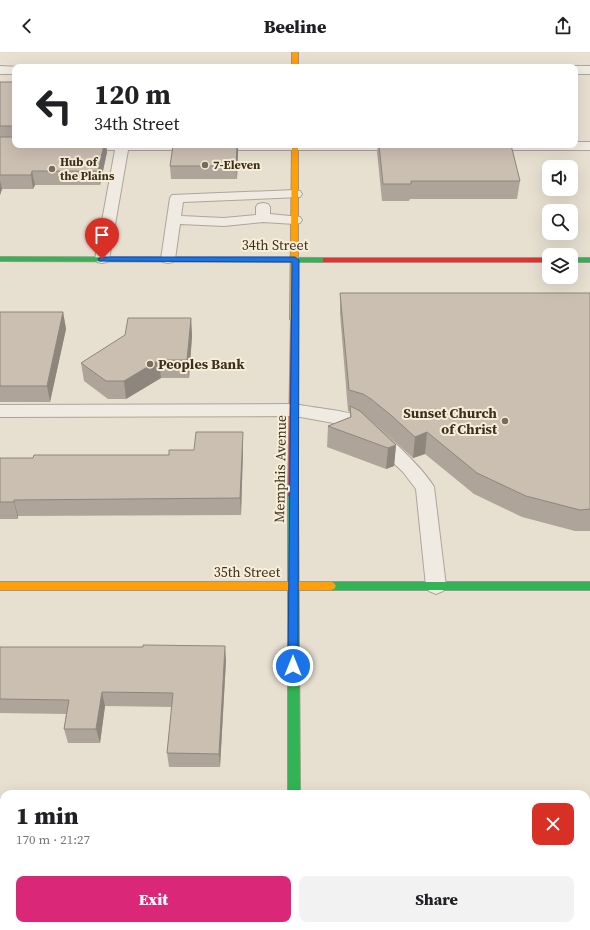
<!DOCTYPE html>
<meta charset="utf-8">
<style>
:root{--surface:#fff;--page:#f2f2f2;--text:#202124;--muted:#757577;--accent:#db2777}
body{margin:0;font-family:"Source Serif 4",serif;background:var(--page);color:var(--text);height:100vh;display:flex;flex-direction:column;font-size:15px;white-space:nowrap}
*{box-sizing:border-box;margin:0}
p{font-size:13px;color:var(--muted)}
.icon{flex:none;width:22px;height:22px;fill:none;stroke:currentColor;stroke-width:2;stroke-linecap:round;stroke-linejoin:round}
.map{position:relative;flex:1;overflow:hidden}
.side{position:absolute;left:0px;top:738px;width:590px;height:140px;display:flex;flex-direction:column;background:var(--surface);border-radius:12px 12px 0 0;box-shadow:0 4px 16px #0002}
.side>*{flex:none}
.guide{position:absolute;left:12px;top:12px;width:566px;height:84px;border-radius:8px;box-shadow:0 4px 16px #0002;background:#fff;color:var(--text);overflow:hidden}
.fabs{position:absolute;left:542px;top:108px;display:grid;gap:8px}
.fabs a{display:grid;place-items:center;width:36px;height:36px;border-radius:8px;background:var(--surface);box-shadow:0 4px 16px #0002;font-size:20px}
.pin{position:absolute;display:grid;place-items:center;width:34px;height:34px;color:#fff;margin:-41px -17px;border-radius:50% 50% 50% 0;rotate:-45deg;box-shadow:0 0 4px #0007}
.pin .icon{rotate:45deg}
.me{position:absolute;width:44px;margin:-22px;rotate:0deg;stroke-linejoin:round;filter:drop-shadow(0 0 3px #0008)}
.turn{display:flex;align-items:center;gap:14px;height:84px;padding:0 16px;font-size:18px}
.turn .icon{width:52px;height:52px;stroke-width:2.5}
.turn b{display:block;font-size:28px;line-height:34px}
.round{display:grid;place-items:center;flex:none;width:42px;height:42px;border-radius:8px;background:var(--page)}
.head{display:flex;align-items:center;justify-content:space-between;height:68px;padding:0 16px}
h1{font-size:24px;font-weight:800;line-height:30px}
.button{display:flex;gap:8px;margin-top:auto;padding:8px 16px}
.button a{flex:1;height:46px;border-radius:8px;background:var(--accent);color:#fff;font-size:16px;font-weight:800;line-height:46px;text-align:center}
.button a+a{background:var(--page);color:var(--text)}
header{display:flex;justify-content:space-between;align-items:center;height:52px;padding:0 16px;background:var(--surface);font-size:18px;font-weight:800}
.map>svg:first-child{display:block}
</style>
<header><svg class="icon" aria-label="back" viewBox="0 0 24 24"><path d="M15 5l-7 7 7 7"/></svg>Beeline<svg class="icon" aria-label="share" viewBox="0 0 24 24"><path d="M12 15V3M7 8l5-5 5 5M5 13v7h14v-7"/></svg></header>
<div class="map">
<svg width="590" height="878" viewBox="0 0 590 878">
<rect width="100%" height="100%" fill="#e7e0d1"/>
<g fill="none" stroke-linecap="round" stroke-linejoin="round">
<g stroke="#ada599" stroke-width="2">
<path id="lane" d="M575 90H590V98H487L482 97 481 94 575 93Z
M77 93H407V94L406 97 401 98H128L109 207 107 210 102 211 97 210 95 207 115 98H83L78 97Z
M295 138 300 139 302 142 300 145 183 150 181 164 224 166 256 163V155L258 152 263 151 268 152 270 155V162L300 165 302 168 300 171 295 172 263 170 224 174 180 172 175 207 173 210 168 211 163 210 161 207 170 146 172 143Z
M295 352C313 356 345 358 361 365 379 373 424 417 434 435L446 534 443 539 436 542 429 539 426 534 416 437 403 420 360 379 350 374 295 364 0 365V353Z
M0 756H4V778H0Z
M586 756H590V778H586Z"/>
</g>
<g stroke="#ada599" stroke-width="2">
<path id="street" d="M0 14 20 15H15V22H0Z
M575 14H590V22H575V15H570Z"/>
</g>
<g stroke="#9c958a" stroke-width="2">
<path id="fast" d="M0 205 326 206 330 208 326 210 0 209Z
M571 206H590V210H571Z
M293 441 298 444 300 742H288V444Z
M331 530H590V538H331L328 537 326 534 328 531Z"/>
</g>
<g stroke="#9c958a" stroke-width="2">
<path id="slow" d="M292 0H298V15H292Z
M292 93H298V267L294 269 290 267Z
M0 530H331L334 531 336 534 334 537 331 538H0Z
M289 874H301V878H289Z"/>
</g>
<g stroke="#9c958a" stroke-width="2">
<path id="jam" d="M323 206H549V210H323Z
M291 265H294L298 267V444L293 447 288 444Z"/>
</g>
<use href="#lane" fill="#efebe3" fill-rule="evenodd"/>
<use href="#street" fill="#efebe3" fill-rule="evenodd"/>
<use href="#fast" fill="#30b455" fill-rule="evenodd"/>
<use href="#slow" fill="#ff9f0a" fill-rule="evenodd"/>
<use href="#jam" fill="#e5322d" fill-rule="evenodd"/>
</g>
<path fill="#afa499" d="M0 30H15V93H106L107 100 100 133H35L33 137H2L0 143Z
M378 93H511L520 129 517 147H410L409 149H382L377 100Z
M238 100 237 127H171L170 114Z
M340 241H590V479H575L522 465 474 442 425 402 413 406 390 385 374 371 396 393 394 414 386 417 327 395 328 374 350 365V360L348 359 340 262Z
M0 260H63L66 277 50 350H0Z
M191 266 192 284 189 326H161L126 347H108L84 329 81 311Z
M243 397 241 463 18 464V467H0V406H33L169 403 194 398Z
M0 595 226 608 220 715H169L167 701 172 655 105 654 100 691H68L64 677 66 662 0 661Z
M345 874H578L579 878H345Z"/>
<path fill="#8e867d" d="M104 93H106L107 100 100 133 98 119Z
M237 93H238V100L237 127 236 114Z
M32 119 35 133 33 137 31 123Z
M0 128 2 137 0 143Z
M63 260 66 277 50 350 47 334Z
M191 266 192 284 189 326 187 308Z
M159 308 161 326 126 347 124 329Z
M243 380V397L241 463 240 446Z
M427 380 425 402 413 406 415 385Z
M396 393 394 414 386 417 388 396Z
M14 448 18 464V467L14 450Z
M225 594 226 608 220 715 219 702Z
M102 640 105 654 100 691 96 677Z
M72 874H74L76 878H71Z"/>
<path fill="#cbbfb2" stroke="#8e867d" d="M0 30H15V77H14L12 74H0Z
M0 85H15V93H104L98 119H32L31 123H0Z
M173 93H237L236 114H170Z
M379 93H511L520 129H411V132H383Z
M340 241H590V457L580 458 526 444 477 421 427 380 415 385 392 364 371 347 363 342 349 338Z
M0 260H63L47 334H0Z
M128 266H191L187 308H159L124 329H106L81 311 125 283Z
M350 354 360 359 396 393 388 396 328 374 351 365Z
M196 380H243L240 446 14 448V450H0V406H33L34 403H169V398H194Z
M143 593 225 594 219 702 167 701 173 641 102 640 96 677H64L69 648 0 647V595H143Z
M0 869H4V874H72L71 878H0Z
M346 874H578L579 878H346Z"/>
<path fill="#1a73e8" stroke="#114b97" d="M102 205H295L299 208 298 614 297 617 293 619 289 617 288 614 292 210 99 209 98 207Z"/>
<g fill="#786c5e" stroke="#f7eed8" stroke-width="1.5">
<circle cx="205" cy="113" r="4"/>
<circle cx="52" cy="117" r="4"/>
<circle cx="150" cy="312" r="4"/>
<circle cx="505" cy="369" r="4"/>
</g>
<g text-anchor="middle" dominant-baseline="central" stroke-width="4" stroke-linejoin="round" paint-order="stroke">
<g font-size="12" font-weight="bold" fill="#3d2e20" stroke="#f7eed8" text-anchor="start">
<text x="60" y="110">Hub of<tspan x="60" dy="14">the Plains</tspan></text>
<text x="213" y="113">7-Eleven</text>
</g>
<g font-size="14" fill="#3d2e20" stroke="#f7eed8">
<text x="275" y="193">34th Street</text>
<text transform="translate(280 417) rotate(-89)">Memphis Avenue</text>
<text x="247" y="520">35th Street</text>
</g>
<g font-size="14" font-weight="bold" fill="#3d2e20" stroke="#f7eed8" text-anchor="start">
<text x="158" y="312">Peoples Bank</text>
<text x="497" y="361" text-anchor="end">Sunset Church<tspan x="497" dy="16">of Christ</tspan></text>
</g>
</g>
</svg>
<div class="fabs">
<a><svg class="icon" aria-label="sound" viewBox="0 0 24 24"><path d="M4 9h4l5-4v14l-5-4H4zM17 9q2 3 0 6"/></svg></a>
<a><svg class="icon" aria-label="search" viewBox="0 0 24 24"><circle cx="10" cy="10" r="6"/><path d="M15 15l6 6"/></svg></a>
<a><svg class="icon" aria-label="layers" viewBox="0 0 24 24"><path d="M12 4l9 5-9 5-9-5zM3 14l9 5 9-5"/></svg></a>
</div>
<div class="pin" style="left:102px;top:207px;background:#d93025"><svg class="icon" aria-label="arrive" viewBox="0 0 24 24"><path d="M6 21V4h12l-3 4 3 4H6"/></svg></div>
<svg class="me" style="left:293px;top:614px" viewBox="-20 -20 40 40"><circle r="17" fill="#1a73e8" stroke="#fff" stroke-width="3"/><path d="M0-11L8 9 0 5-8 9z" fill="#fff"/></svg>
<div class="guide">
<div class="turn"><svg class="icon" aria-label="left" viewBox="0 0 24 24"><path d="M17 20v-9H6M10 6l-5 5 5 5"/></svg><div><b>120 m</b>34th Street</div></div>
</div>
<section class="side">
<div class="head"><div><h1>1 min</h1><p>170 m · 21:27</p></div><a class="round" style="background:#d93025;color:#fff"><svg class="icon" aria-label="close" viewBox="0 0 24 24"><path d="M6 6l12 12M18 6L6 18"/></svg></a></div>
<div class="button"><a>Exit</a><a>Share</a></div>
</section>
</div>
